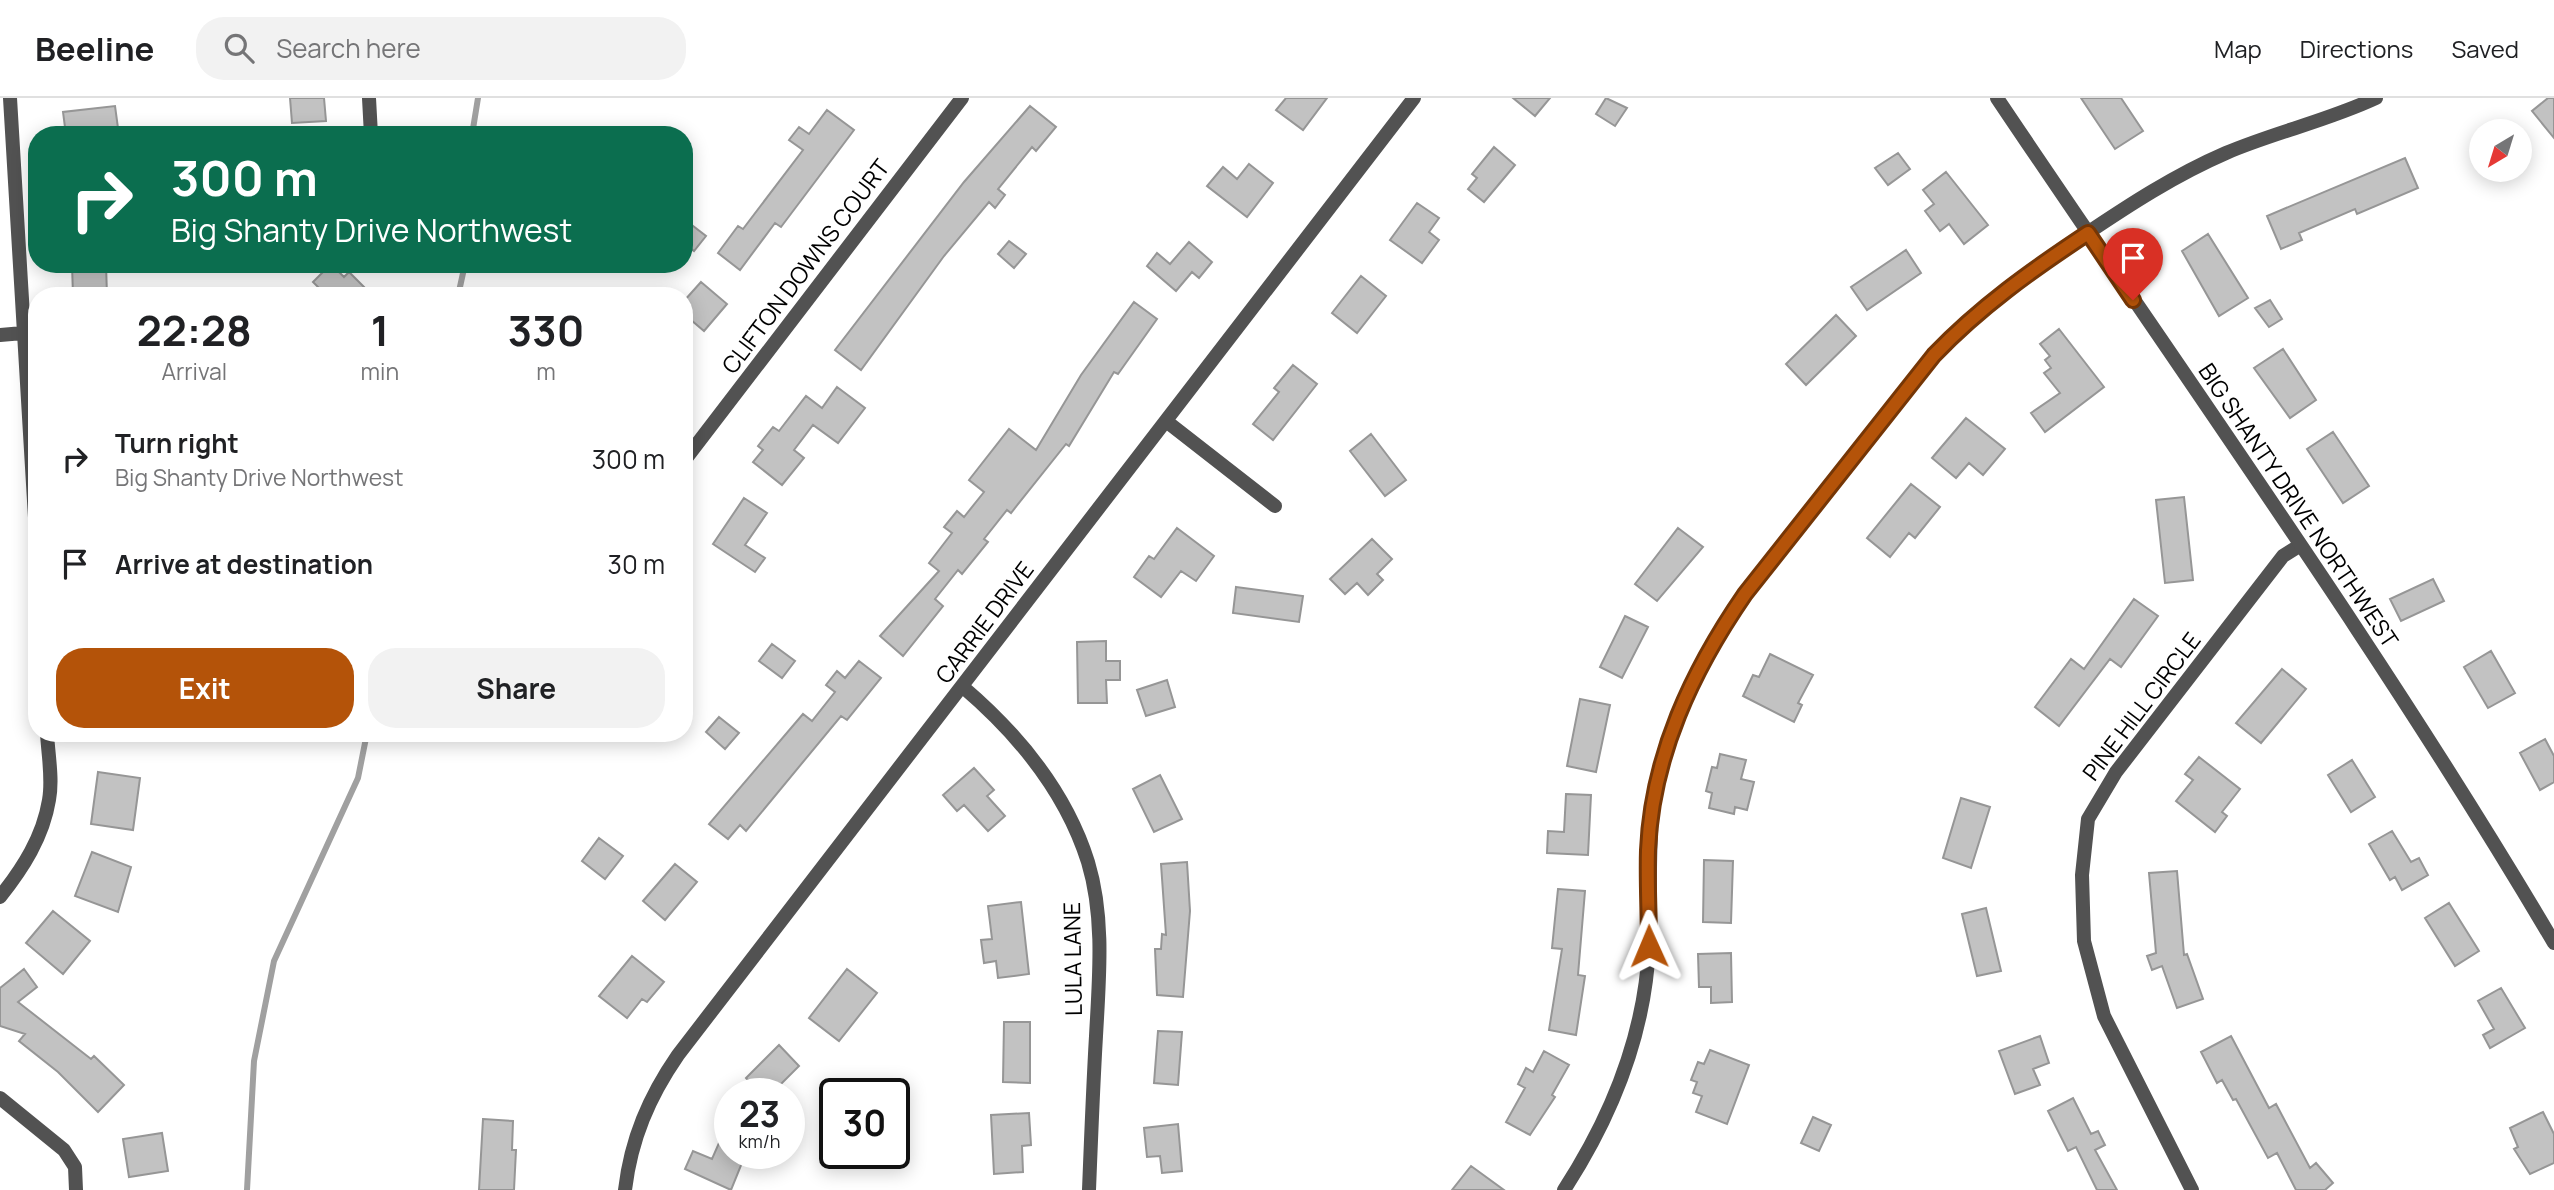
<!DOCTYPE html>
<style>
:root{--surface:#fff;--page:#f2f2f2;--text:#202124;--muted:#757577;--line:#e0e0e0;--accent:#b45309}
body{margin:0;font-family:Manrope,sans-serif;background:var(--page);color:var(--text);height:100vh;display:flex;flex-direction:column;font-size:26px;white-space:nowrap}
*{box-sizing:border-box;margin:0}
p{font-size:23px;color:var(--muted)}
.icon{flex:none;width:38px;height:38px;fill:none;stroke:currentColor;stroke-width:2;stroke-linecap:round;stroke-linejoin:round}
.map{position:relative;flex:1;overflow:hidden}
.details{position:absolute;left:28px;top:189px;width:665px;height:455px;display:flex;flex-direction:column;background:var(--surface);border-radius:28px;box-shadow:0 4px 18px #0003}
.details>*{flex:none}
.guide{position:absolute;left:28px;top:28px;width:665px;height:147px;border-radius:28px;box-shadow:0 4px 18px #0003;background:#0b6e4f;color:#fff;overflow:hidden}
.needle{width:46px;rotate:218deg}
.fabs{position:absolute;left:2469px;top:21px;display:grid;gap:14px}
.fabs a{display:grid;place-items:center;width:63px;height:63px;border-radius:50%;background:var(--surface);box-shadow:0 4px 18px #0003;font-size:35px}
.speed{position:absolute;left:714px;top:980px;display:flex;gap:14px;font-size:35px;font-weight:700;text-align:center}
.speed>*{display:grid;place-content:center;width:91px;height:91px;border-radius:50%;background:var(--surface);box-shadow:0 4px 18px #0003;line-height:1}
.speed small{font-size:18px;font-weight:400}
.speed .limit{border:4px solid #111;border-radius:10px;background:#fff;color:#111}
.pin{position:absolute;display:grid;place-items:center;width:60px;height:60px;color:#fff;margin:-72px -30px;border-radius:50% 50% 50% 0;rotate:-45deg;box-shadow:0 0 7px #0007}
.pin .icon{rotate:45deg}
.me{position:absolute;width:77px;margin:-38px;rotate:359deg;stroke-linejoin:round;filter:drop-shadow(0 0 5px #0008)}
.turn{display:flex;align-items:center;gap:24px;height:147px;padding:0 28px;font-size:32px}
.turn .icon{width:91px;height:91px;stroke-width:2.5}
.turn b{display:block;font-size:49px;line-height:60px}
.eta{display:flex;justify-content:space-evenly;align-items:center;height:119px;text-align:center}
.eta b{font-size:42px;font-weight:700;line-height:49px}
.cta{display:flex;gap:14px;margin-top:auto;padding:14px 28px}
.cta a{flex:1;height:80px;border-radius:28px;background:var(--accent);color:#fff;font-size:28px;font-weight:700;line-height:80px;text-align:center}
.cta a+a{background:var(--page);color:var(--text)}
ul{padding:0;list-style:none}
li{display:flex;align-items:center;gap:21px;height:105px;padding:0 28px}
li div{flex:1}
li b{display:block;font-size:26px}
li em{font-style:normal}
header{display:flex;align-items:center;gap:42px;box-sizing:border-box;height:98px;padding:0 35px;background:var(--surface);border-bottom:2px solid var(--line)}
header strong{font-size:33px}
nav{display:flex;gap:38px;margin-inline-start:auto;font-size:24px}
.search{width:490px;height:63px;background:var(--page);display:flex;align-items:center;gap:18px;box-sizing:border-box;padding:0 24px;border-radius:28px;color:var(--muted);font-size:26px}
.map>svg:first-child{display:block}
</style>
<header>
<strong>Beeline</strong>
<div class="search"><svg class="icon" aria-label="search" viewBox="0 0 24 24"><circle cx="10" cy="10" r="6"/><path d="M15 15l6 6"/></svg>Search here</div>
<nav><a>Map</a><a>Directions</a><a>Saved</a></nav>
</header>
<div class="map">
<svg width="2554" height="1092" viewBox="0 0 2554 1092">
<rect width="100%" height="100%" fill="#fff"/>
<g fill="none" stroke-linecap="round" stroke-linejoin="round">
<path stroke="#a0a0a0" stroke-width="6" d="M472 37 478 0
M458 198 465 166
M247 1092 254 963 274 863 358 680 367 635"/>
</g>
<path fill="#c2c2c2" stroke="#969696" stroke-width="2" d="M290 0H324L326 23 292 25Z
M1286 0H1327L1303 32 1276 12Z
M1513 0H1550L1535 18Z
M1606 0 1627 10 1615 28 1596 16Z
M2081 0H2121L2143 33 2115 51Z
M2548 0H2554V40L2532 13Z
M115 8 118 30 98 32 99 37H66L63 14Z
M1030 8 1056 29 1036 53 1032 49 998 91 1005 97 995 110 989 104 944 158 861 272 835 252 964 84Z
M827 12 854 32 781 129 775 125 740 172 718 155 738 128 743 131 803 52 789 42 799 29 809 36Z
M1494 49 1515 67 1484 104 1468 91 1477 80 1472 76Z
M1898 55 1910 71 1888 87 1875 70Z
M2405 60 2418 90 2357 116 2355 111 2299 135 2302 142 2281 151 2267 118Z
M1249 66 1273 85 1247 119 1207 88 1223 69 1237 81Z
M1946 74 1988 127 1964 146 1949 126 1940 133 1925 113 1934 106 1923 92Z
M1417 105 1439 120 1429 134 1439 142 1422 165 1390 142Z
M684 121 706 138 694 153 684 145Z
M2208 136 2248 200 2219 218 2182 153Z
M1009 143 1026 156 1014 170 998 156Z
M1189 144 1212 164 1199 180 1192 174 1176 193 1147 168 1157 155 1170 166Z
M1906 152 1921 175 1867 212 1851 189Z
M72 166H106L107 198H73Z
M331 166 344 179 349 174 373 198H327L313 184Z
M1361 178 1386 198 1357 235 1332 215Z
M701 184 727 206 704 233 684 216V203Z
M2270 202 2282 221 2269 229 2255 210Z
M1134 204 1157 221 1118 276 1114 274 1069 348 1066 346 1011 415 1007 412 984 441 988 444 962 476 958 472 935 501 943 508 903 558 880 538 939 473 929 465 952 435 944 429 957 413 964 419 984 394 969 382 1009 331 1036 352 1081 277Z
M1836 217 1856 238 1806 287 1786 266Z
M2059 231 2104 289 2045 334 2031 315 2060 295 2044 275 2051 270 2045 262 2050 258 2040 246Z
M2283 251 2316 302 2290 320 2254 270Z
M1293 267 1317 286 1273 342 1253 326 1279 294 1274 290Z
M837 289 865 310 838 345 813 327 794 352 804 360 782 387 753 364 763 352 758 348 773 329 779 333 806 298 822 310Z
M1966 320 2005 351 1983 377 1969 365 1956 380 1932 360Z
M2333 334 2369 388 2343 405 2307 351Z
M1371 336 1406 382 1385 398 1350 353Z
M1911 386 1940 409 1915 440 1909 435 1890 459 1867 440Z
M2184 399 2193 482 2165 485 2156 402Z
M744 400 767 415 745 447 765 460 755 474 713 446Z
M1177 430 1214 458 1196 483 1181 473 1161 499 1134 479 1149 458 1154 461Z
M1678 430 1703 449 1657 503 1635 486Z
M1372 441 1392 461 1377 476 1383 482 1368 497 1357 485 1345 496 1330 481Z
M2433 481 2444 503 2401 523 2390 501Z
M1236 489 1303 498 1299 524 1233 515Z
M2134 501 2158 518 2121 569 2110 561 2059 628 2035 609 2071 561 2084 571Z
M1625 518 1648 529 1622 580 1600 569Z
M1106 543V563H1120V582H1106L1107 605H1078L1077 544Z
M772 546 795 563 782 580 759 563Z
M2491 553 2515 595 2488 610 2464 569Z
M1770 556 1813 577 1798 605 1802 607 1794 624 1743 598 1753 577 1759 579Z
M859 563 881 580 847 622 841 618 746 733 740 727 728 741 709 726 803 616 812 623 835 594 826 587 837 573 845 580Z
M2282 571 2306 591 2261 645 2236 625Z
M1167 582 1175 609 1146 618 1137 592Z
M1580 601 1610 607 1596 674 1567 668Z
M719 619 739 635 725 651 706 634Z
M2545 641 2554 658V684L2540 692 2520 655Z
M1720 656 1746 662 1741 681 1754 684 1747 712 1735 709 1734 716 1709 710 1712 695 1706 693 1712 669 1717 670Z
M2199 659 2240 691 2222 714 2227 718 2215 734 2176 703 2193 682 2185 676Z
M2352 662 2375 699 2351 714 2328 677Z
M974 670 994 692 987 698 1005 718 988 733 964 707 957 713 943 697Z
M98 674 140 680 133 732 91 726Z
M1160 677 1182 721 1154 734 1133 691Z
M1566 696 1591 697 1588 757 1547 755 1548 733 1564 734Z
M1961 700 1990 709 1971 770 1943 760Z
M2392 733 2411 764 2419 760 2428 777 2402 792 2395 779 2390 782 2369 746Z
M599 740 623 758 605 781 582 763Z
M92 754 131 769 118 814 75 798Z
M1704 762 1733 763 1731 825 1703 824Z
M1187 764 1190 813 1183 899 1157 897 1155 851H1161L1162 836 1166 837 1161 766Z
M675 766 697 784 665 822 643 803Z
M2177 773 2184 857 2187 856 2203 901 2177 910 2162 868 2152 872 2147 858 2156 855 2149 775Z
M1558 791 1585 793 1578 877 1585 878 1576 937 1549 932 1562 851 1552 850Z
M1021 804 1029 876 998 880 996 863 984 865 981 842 992 841 988 808Z
M2449 805 2479 853 2455 868 2425 820Z
M1986 810 2001 873 1977 878 1962 816Z
M53 813 90 843 63 876 26 845Z
M1731 855 1732 904 1711 905V889H1699L1698 856Z
M632 858 664 884 647 904 642 901 627 920 599 898Z
M24 871 37 889 18 904 91 961 94 958 124 987 98 1014 58 974 19 943 25 936 0 928V890Z
M847 871 877 895 839 943 809 920Z
M2501 890 2525 930 2490 950 2483 937 2494 931 2478 903Z
M1004 924H1030V985L1003 984Z
M1158 933 1182 934 1178 987 1154 985Z
M2040 938 2049 965 2033 971 2040 987 2015 996 1999 953Z
M2231 938 2269 1010 2276 1006 2310 1070 2316 1065 2333 1085 2325 1092H2296L2277 1055 2268 1060 2236 1001 2233 1002 2222 982 2217 985 2201 954Z
M779 947 799 968 771 996H761L746 980Z
M1710 952 1749 967 1727 1026 1696 1014 1702 998 1693 995 1697 984 1691 982 1698 964 1704 966Z
M1544 953 1569 967 1552 997 1555 999 1530 1037 1506 1024 1525 990 1518 986 1526 970 1533 974Z
M2073 1000 2091 1036 2098 1033 2105 1047 2095 1052 2117 1092H2097L2076 1049 2068 1053 2048 1013Z
M2543 1014 2554 1036V1065L2530 1076 2514 1051 2518 1049 2510 1030Z
M1029 1015 1031 1047 1022 1048 1023 1074 994 1076 991 1017Z
M1813 1019 1831 1027 1819 1053 1801 1045Z
M730 1020V1055H746L731 1092 685 1071 693 1053 712 1061Z
M483 1021 513 1023 512 1052H516L514 1092H479Z
M1178 1026 1182 1073 1162 1075 1160 1058 1147 1059 1144 1030Z
M162 1035 168 1073 129 1079 123 1041Z
M1471 1068 1504 1092H1452Z"/>
<g fill="none" stroke-linecap="round" stroke-linejoin="round">
<path stroke="#525252" stroke-width="14" d="M10 0 37 453
M369 0 371 37
M0 237 23 235
M1166 323 1275 408
M684 363 962 0
M963 589C1018 636 1066 694 1088 764 1105 820 1099 881 1096 938 1093 989 1091 1041 1089 1092
M0 799C23 770 43 739 49 702 53 681 48 656 47 635
M0 1000 64 1052 75 1069 76 1092
M625 1092C631 1041 649 999 678 957L1414 0
M1564 1092C1612 1018 1645 938 1649 848 1652 787 1645 729 1661 668 1677 606 1708 549 1745 496L1934 257C1979 210 2029 174 2083 138 2129 107 2175 77 2226 55 2275 34 2327 23 2376 0
M2192 1092 2104 918 2084 843 2082 777 2088 721 2116 674 2283 458 2299 448"/>
<path stroke="#525252" stroke-width="14" d="M1997 0C2185 280 2383 555 2554 845"/>
</g>
<g fill="none" stroke-linecap="round" stroke-linejoin="round">
<g stroke="#753606" stroke-width="18">
<path id="route" d="M1649 848C1649 816 1647 784 1648 752 1652 658 1692 573 1745 496L1934 257C1980 209 2032 172 2088 135L2133 202"/>
</g>
<use href="#route" stroke="#b45309" stroke-width="12"/>
</g>
<g text-anchor="middle" dominant-baseline="central" stroke-width="5" stroke-linejoin="round" paint-order="stroke">
<g font-size="23" fill="#000" stroke="#fff">
<text transform="translate(805 168) rotate(-53)">CLIFTON DOWNS COURT</text>
<text transform="translate(2299 407) rotate(56)">BIG SHANTY DRIVE NORTHWEST</text>
<text transform="translate(984 524) rotate(-53)">CARRIE DRIVE</text>
<text transform="translate(2141 608) rotate(-53)">PINE HILL CIRCLE</text>
<text transform="translate(1072 861) rotate(-91)">LULA LANE</text>
</g>
</g>
</svg>
<div class="fabs">
<a><svg class="needle" viewBox="-14 -14 28 28"><path d="M0-13l5 13h-10z" fill="#e53935"/><path d="M0 13l5-13h-10z" fill="#757577"/></svg></a>
</div>
<div class="speed"><div>23<small>km/h</small></div><div class="limit">30</div></div>
<div class="pin" style="left:2133px;top:202px;background:#d93025"><svg class="icon" aria-label="arrive" viewBox="0 0 24 24"><path d="M6 21V4h12l-3 4 3 4H6"/></svg></div>
<svg class="me" style="left:1649px;top:848px" viewBox="-20 -20 40 40"><path d="M0-17L14 15 0 8-14 15z" fill="#b45309" stroke="#fff" stroke-width="4"/></svg>
<div class="guide">
<div class="turn"><svg class="icon" aria-label="right" viewBox="0 0 24 24"><path d="M7 20v-9h11M14 6l5 5-5 5"/></svg><div><b>300 m</b>Big Shanty Drive Northwest</div></div>
</div>
<section class="details">
<div class="eta">
<div><b>22:28</b><p>Arrival</p></div>
<div><b>1</b><p>min</p></div>
<div><b>330</b><p>m</p></div>
</div>
<ul>
<li><svg class="icon" aria-label="right" viewBox="0 0 24 24"><path d="M7 20v-9h11M14 6l5 5-5 5"/></svg><div><b>Turn right</b><p>Big Shanty Drive Northwest</p></div><em>300 m</em></li>
<li><svg class="icon" aria-label="arrive" viewBox="0 0 24 24"><path d="M6 21V4h12l-3 4 3 4H6"/></svg><div><b>Arrive at destination</b></div><em>30 m</em></li>
</ul>
<div class="cta"><a>Exit</a><a>Share</a></div>
</section>
</div>
